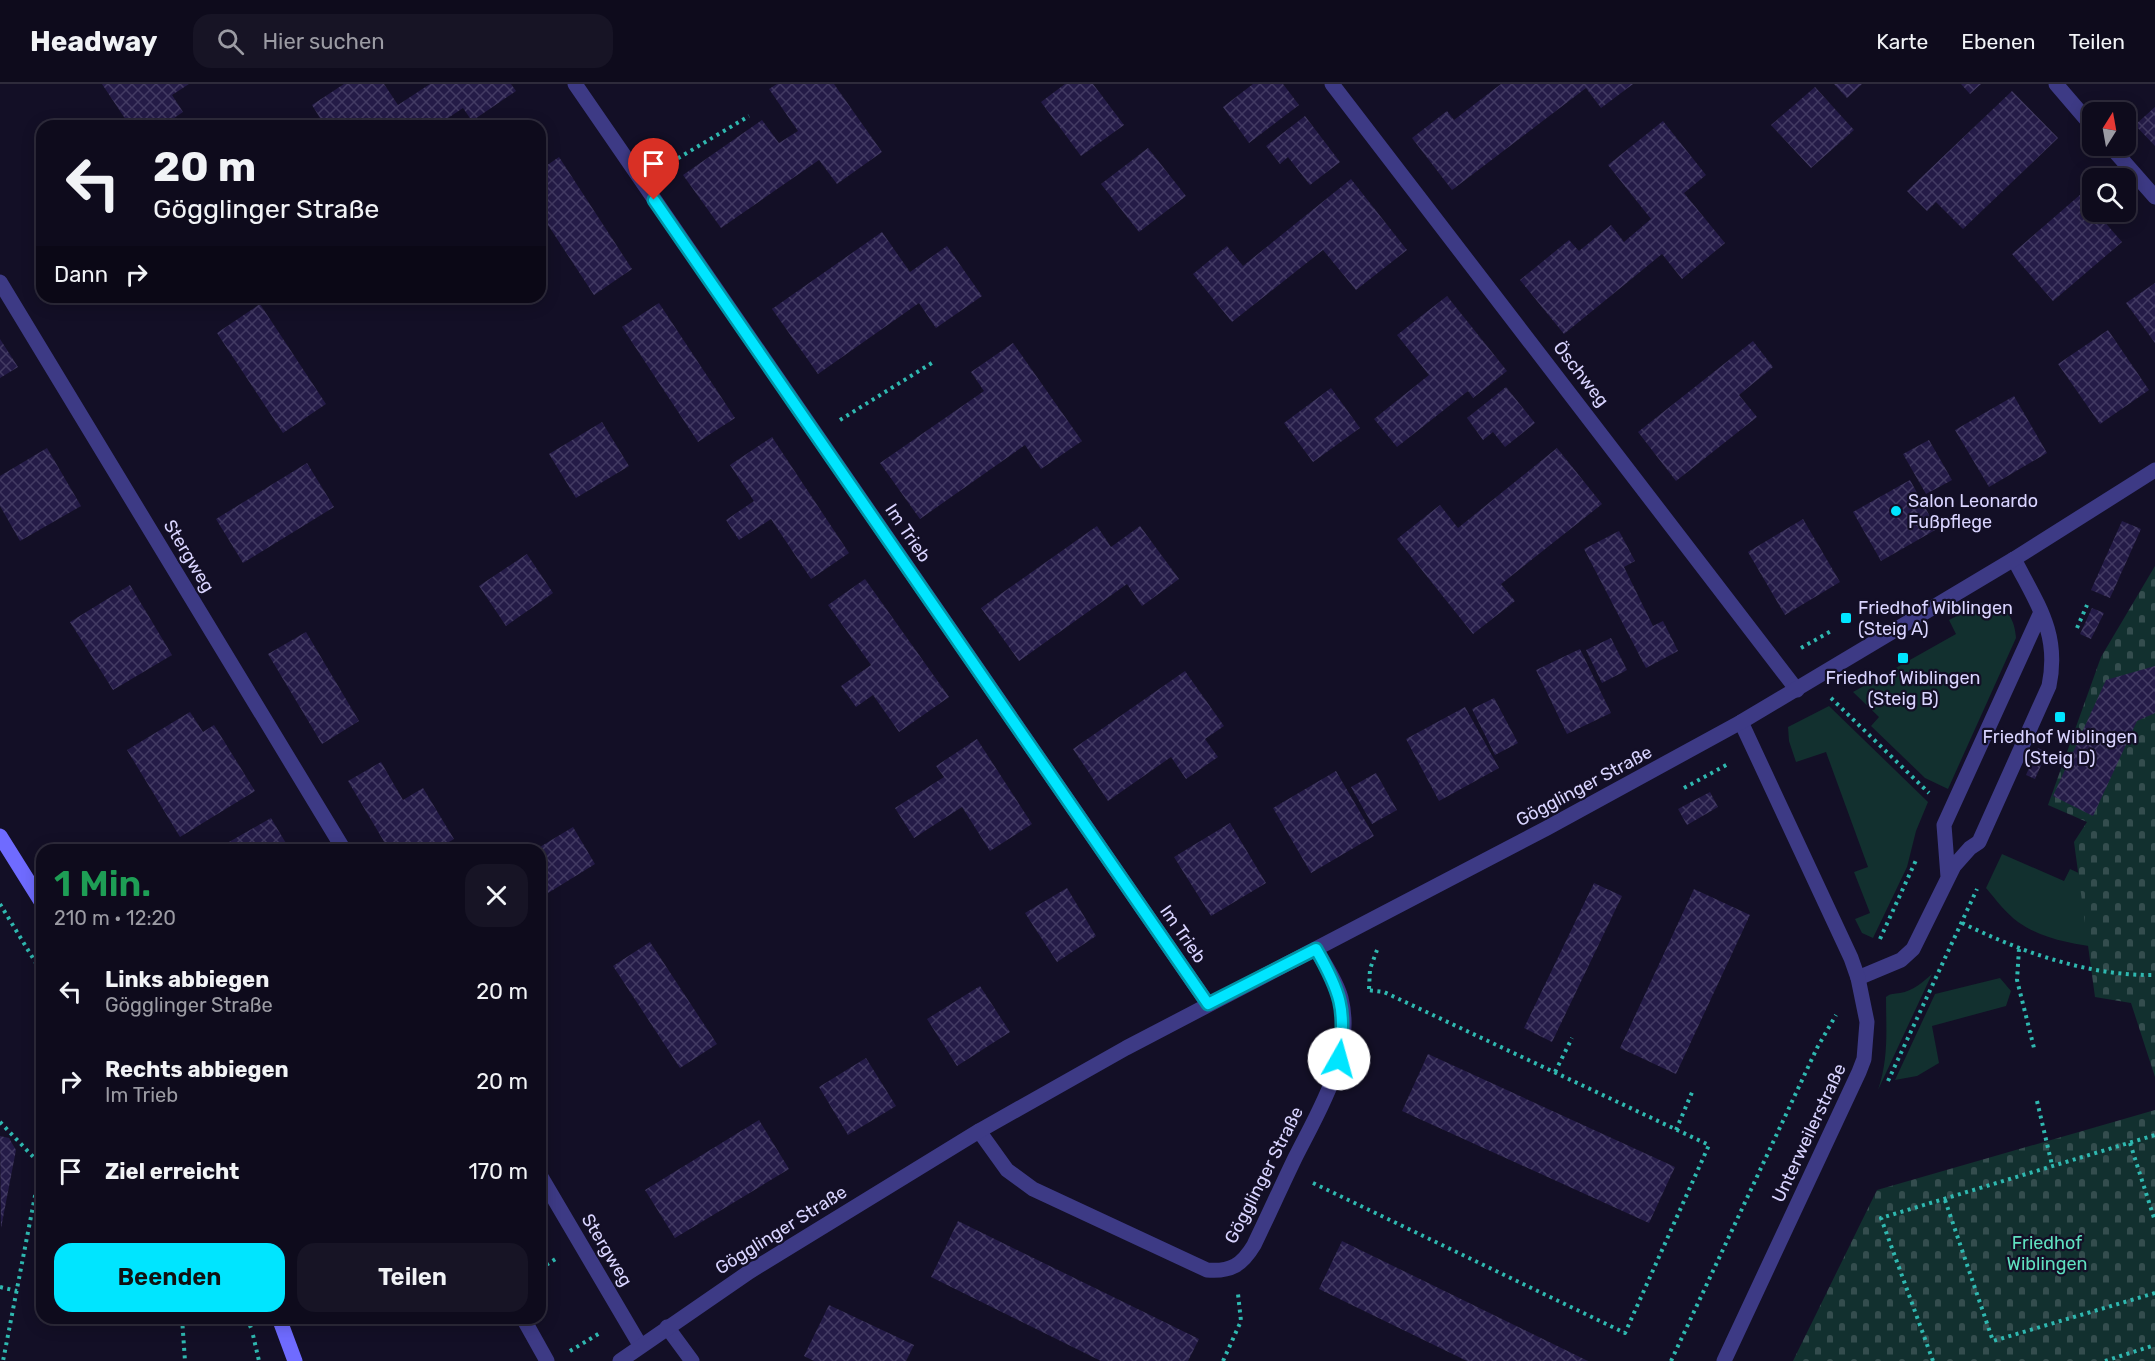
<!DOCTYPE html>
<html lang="de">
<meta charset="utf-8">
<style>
:root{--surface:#0e0b1c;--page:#171425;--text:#f1f3f6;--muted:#9b9ba3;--line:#2e2b3b;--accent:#00e5ff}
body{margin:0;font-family:Rubik,sans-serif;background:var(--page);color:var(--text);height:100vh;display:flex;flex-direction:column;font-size:22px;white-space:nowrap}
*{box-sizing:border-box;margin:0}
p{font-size:20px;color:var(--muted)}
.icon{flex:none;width:33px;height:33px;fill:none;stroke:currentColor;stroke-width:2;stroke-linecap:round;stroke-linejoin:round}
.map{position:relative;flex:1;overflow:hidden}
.side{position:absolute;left:36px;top:760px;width:510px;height:480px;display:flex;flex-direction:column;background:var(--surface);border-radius:18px;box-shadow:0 3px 15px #0003,0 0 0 2px var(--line)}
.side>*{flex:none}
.hud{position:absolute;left:36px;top:36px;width:510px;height:183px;border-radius:18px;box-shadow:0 3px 15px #0003,0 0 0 2px var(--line);background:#0e0b1c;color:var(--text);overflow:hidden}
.needle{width:39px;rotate:11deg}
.controls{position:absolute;left:2082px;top:18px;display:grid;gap:12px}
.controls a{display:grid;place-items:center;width:54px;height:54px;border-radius:12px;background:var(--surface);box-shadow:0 3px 15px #0003,0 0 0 2px var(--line);font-size:30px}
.pin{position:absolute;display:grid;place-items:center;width:51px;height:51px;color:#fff;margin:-62px -26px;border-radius:50% 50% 50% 0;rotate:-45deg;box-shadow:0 0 6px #0007}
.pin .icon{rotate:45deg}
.me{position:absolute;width:66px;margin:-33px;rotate:7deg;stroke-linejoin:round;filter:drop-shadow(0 0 4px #0008)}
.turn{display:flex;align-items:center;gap:21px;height:126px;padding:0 18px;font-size:27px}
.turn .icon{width:78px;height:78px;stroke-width:2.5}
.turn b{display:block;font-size:42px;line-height:51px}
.then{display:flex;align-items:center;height:57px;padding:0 18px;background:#0003;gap:12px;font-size:22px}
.round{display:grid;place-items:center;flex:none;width:63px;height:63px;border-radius:18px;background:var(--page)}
.headline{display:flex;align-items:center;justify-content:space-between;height:102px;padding:0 18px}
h1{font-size:36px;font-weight:600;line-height:45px;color:#1e9e55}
.cta{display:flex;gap:12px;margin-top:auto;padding:12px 18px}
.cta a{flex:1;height:69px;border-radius:18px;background:var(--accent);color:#111;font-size:24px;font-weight:600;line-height:69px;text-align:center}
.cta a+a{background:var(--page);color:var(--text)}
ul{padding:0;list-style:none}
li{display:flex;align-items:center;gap:18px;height:90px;padding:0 18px}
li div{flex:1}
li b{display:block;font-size:22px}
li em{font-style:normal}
header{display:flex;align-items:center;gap:36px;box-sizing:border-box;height:84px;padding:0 30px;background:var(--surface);border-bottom:2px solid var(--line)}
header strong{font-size:28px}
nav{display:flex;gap:33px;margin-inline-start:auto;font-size:21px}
.search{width:420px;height:54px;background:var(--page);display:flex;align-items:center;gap:15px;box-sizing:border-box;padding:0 21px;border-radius:18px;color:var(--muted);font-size:22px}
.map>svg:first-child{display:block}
</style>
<header>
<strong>Headway</strong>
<div class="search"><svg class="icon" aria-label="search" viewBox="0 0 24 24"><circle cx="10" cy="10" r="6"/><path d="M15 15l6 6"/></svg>Hier suchen</div>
<nav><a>Karte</a><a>Ebenen</a><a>Teilen</a></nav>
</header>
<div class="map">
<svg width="2155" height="1277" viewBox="0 0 2155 1277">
<defs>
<pattern id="cemetery-stones" width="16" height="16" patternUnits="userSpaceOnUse" patternTransform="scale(1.5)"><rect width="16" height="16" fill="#12302f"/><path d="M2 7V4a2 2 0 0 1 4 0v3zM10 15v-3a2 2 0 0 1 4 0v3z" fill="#344d4e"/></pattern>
<pattern id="building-cross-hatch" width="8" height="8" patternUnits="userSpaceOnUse" patternTransform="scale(1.5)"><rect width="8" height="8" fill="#241b47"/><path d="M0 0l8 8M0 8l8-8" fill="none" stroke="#433b63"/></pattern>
</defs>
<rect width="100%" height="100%" fill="#130f26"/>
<path fill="#12302f" d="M1984 518C2005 517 2015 535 2016 554L1948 705 1925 694 1871 642 1879 633 1853 608 1956 550 1949 536Z
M1829 622 1928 718 1916 747 1907 783 1873 854 1862 849 1855 835 1870 829 1854 788 1868 783 1826 668 1796 678 1789 657 1788 643Z
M2002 770 2064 797 2070 785 2118 807 2102 864C2073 860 2042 855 2018 838 2006 829 1996 816 1986 804Z
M1932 890 1878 1006C1889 973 1886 946 1886 913 1891 909 1894 910 1900 909 1913 907 1923 898 1932 890Z
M2000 894 2011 907 2006 922 1932 942 1939 979 1917 992 1895 996 1935 910Z"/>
<path fill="url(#cemetery-stones)" d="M2155 482V993L2131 919 2095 913 2074 758 2087 738 2048 721 2101 573Z
M2155 1026V1277H1793L1877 1106Z"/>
<path fill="url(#building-cross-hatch)" d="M102 0H189L172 11 183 28 162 42H130Z
M344 0H384L398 21 430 0H511L516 7 472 37 463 24 436 42H325L312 21Z
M777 0H834L882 68 837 100 819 76 721 144 683 91 762 36 779 59 798 47 769 5Z
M1065 0H1093L1124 41 1081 72 1041 18Z
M1253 0H1283L1299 21 1249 59 1223 23Z
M1501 0H1633L1601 24 1586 4 1452 106 1412 54 1447 27 1454 36Z
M1834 0H1862L1847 14Z
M1961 0H1981L1970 10Z
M1815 3 1854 46 1811 84 1771 41Z
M2012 7 2058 54 1963 145 1936 118 1927 127 1907 107Z
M2155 23V62L2135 41Z
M1305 32 1340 78 1310 101 1288 73 1280 80 1266 62Z
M1663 37 1706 91 1684 109 1725 159 1682 195 1662 170 1564 250 1520 196 1569 156 1579 167 1611 141 1624 158 1651 135 1608 81Z
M1148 64 1186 112 1139 148 1101 100Z
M559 73 632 185 594 211 540 129V86Z
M1351 95 1407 166 1356 206 1323 166 1232 238 1193 190 1227 162 1243 182Z
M2081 110 2092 123V128H2096L2122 158 2053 217 2012 170Z
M882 148 910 188 947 162 982 212 936 244 919 219 818 290 772 225Z
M2155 199V259L2126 219Z
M1447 212 1507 287 1473 314 1468 307 1397 363 1374 335 1429 291 1397 251Z
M659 219 735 334 698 358 622 243Z
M260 220 326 320 283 349 217 249Z
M2108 246 2149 306 2100 340 2058 280Z
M0 255 18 283 0 294Z
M1753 257 1773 283 1739 311 1757 333 1676 397 1638 348Z
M1013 259 1082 357 1041 385 1025 361 920 435 880 379 984 307 971 288Z
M1506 303 1535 339 1505 363 1493 348 1483 356 1467 334Z
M1331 304 1360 344 1313 378 1284 339Z
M2014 312 2047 369 1989 403 1955 346Z
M602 338 629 382 576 414 549 370Z
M772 353 849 469 811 495 771 435 739 456 726 436 754 417 730 381Z
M1929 356 1952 396 1926 410 1903 370Z
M47 364 81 422 20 457 0 422V392Z
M1557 364 1602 420 1501 500 1515 517 1473 550 1397 455 1440 421 1458 444Z
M307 379 334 423 243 479 216 435Z
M1910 396 1937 445 1881 477 1853 428Z
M1803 435 1840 498 1785 531 1748 468Z
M2122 437 2141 445 2110 514 2091 506Z
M1097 442 1111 463 1140 442 1179 495 1142 522 1127 500 1019 577 981 524Z
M1619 447 1635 477 1624 483 1653 542 1663 537 1678 567 1646 584 1584 465Z
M527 470 553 509 506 542 479 502Z
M865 495 949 613 899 648 873 611 856 623 841 602 871 581 828 521Z
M130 501 172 571 113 606 70 538Z
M2092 524 2104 529 2091 555 2080 550Z
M306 548 359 637 322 660 268 570Z
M1611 554 1627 586 1602 599 1586 566Z
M1580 565 1611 629 1567 650 1536 586Z
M2155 582V629L2137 637 2093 732 2053 712 2106 596Z
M1185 587 1224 642 1205 655 1218 673 1186 695 1171 673 1108 717 1073 665Z
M1494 614 1518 659 1495 671 1472 625Z
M1465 623 1499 684 1439 717 1406 655Z
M190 628 203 648 214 641 255 707 180 753 127 666Z
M977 655 1032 740 990 767 962 723 914 754 895 724 944 693 936 682Z
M2038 664 2047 668 2035 695 2026 691Z
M381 678 403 716 423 704 454 755 435 766H389L348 697Z
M1336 687 1374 752 1311 789 1273 724Z
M1376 689 1397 726 1372 740 1351 703Z
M1710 708 1718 723 1687 741 1678 725Z
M271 734 290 766H215Z
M1230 739 1266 799 1211 832 1174 773Z
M573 743 595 780 540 814V766H535Z
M1594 799 1622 812 1552 958 1524 944Z
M1067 804 1096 852 1057 878 1025 829Z
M1694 805 1750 831 1676 990 1620 964Z
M650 858 717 960 680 984 613 882Z
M980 902 1010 948 957 982 927 935Z
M1428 970 1675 1083 1649 1139 1402 1027Z
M866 974 896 1022 848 1051 819 1003Z
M759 1036 789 1085 675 1154 645 1106Z
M0 1052 9 1054 16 1066 1 1144Z
M958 1137 1199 1255 1188 1277H1101L931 1193Z
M1342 1157 1588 1277H1467L1319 1205Z
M829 1221 914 1261 906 1277H814L804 1272Z"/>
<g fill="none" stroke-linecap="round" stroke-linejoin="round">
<path stroke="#2fb8b0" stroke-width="4" stroke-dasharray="3 4.5" stroke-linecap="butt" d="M665 82 749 32
M840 336 935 277
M2077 544 2087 521
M1801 564 1833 546
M1831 614 1929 709
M1684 704 1730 679
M0 820 42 889
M1962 839C2022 868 2087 892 2155 891
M1880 855 1917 774
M2019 865 2017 896 2034 964
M1369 905 1370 885 1377 866
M1555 988 1572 954
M1888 997 1977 805
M2037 1017 2052 1081
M0 1038 41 1081 3 1277
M1676 1046 1693 1006
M2130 1059 2155 1137
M1313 1099 1625 1249 1709 1061 1384 908 1367 906
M1945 1116 1993 1257 2155 1209
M540 1185 557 1174
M0 1203 17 1207
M182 1234 185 1277
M247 1234 251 1244
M253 1251 259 1277
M570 1267 600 1249
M1223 1277 1241 1237 1238 1210
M1671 1277 1817 964 1836 931
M1933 1277 1881 1134 2155 1051
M2105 1277 2155 1261"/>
<path stroke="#3d3a85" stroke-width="15" d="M1948 793 1944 741 2041 528
M1858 894 1901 876 1913 865 1954 782 1970 764 1979 758 2049 602C2060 549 2037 520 2014 475
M523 1234 547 1277"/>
<path stroke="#3d3a85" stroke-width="15" d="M575 0 1208 920
M1332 0 1797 606
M2056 0 2092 42
M2110 62 2155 113
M0 198 344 766
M979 1047 1007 1086 1033 1105 1207 1186C1231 1188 1242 1181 1254 1161 1268 1132 1281 1103 1295 1074 1319 1026 1355 970 1341 914 1336 896 1325 881 1316 865
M540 1091 640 1261
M667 1243 692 1277
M1724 1277 1859 988 1864 975 1867 938 1858 894 1851 874 1741 638"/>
<path stroke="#3d3a85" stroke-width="15" d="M620 1277 749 1188 979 1047 1126 964 1547 744 1741 638 2014 475 2155 386"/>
<path stroke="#6f6bff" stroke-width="15" d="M0 752 42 819
M279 1234 295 1277"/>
</g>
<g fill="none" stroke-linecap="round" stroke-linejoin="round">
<g stroke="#0095a6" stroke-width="15">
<path id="route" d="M654 116 1208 920 1316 865C1340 907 1347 926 1339 975"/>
</g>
<use href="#route" stroke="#00e5ff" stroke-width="10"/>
</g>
<g fill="#00e5ff" stroke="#130f26" stroke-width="2">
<circle cx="1896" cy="427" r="6"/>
<rect x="1840" y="528" width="12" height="12" rx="3"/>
<rect x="1897" y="568" width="12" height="12" rx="3"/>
<rect x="2054" y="627" width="12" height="12" rx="3"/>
</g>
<g text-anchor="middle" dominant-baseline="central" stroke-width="4.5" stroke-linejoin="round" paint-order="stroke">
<g font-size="18" fill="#d9d4ff" stroke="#130f26">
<text transform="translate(1581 290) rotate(52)">Öschweg</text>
<text transform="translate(908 449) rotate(56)">Im Trieb</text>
<text transform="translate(189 472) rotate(59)">Stergweg</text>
<text transform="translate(1584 702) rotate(-28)">Gögglinger Straße</text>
<text transform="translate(1183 850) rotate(55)">Im Trieb</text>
<text transform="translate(1809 1049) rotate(-65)">Unterweilerstraße</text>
<text transform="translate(1264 1091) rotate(-63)">Gögglinger Straße</text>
<text transform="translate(781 1146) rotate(-32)">Gögglinger Straße</text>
<text transform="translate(607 1166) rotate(59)">Stergweg</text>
</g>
<g font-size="18" fill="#d9d4ff" stroke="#130f26" text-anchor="start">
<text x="1908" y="417">Salon Leonardo<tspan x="1908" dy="21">Fußpflege</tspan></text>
<text x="1858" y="524">Friedhof Wiblingen<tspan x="1858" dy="21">(Steig A)</tspan></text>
<text x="1903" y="594" text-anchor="middle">Friedhof Wiblingen<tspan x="1903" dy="21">(Steig B)</tspan></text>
<text x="2060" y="653" text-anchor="middle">Friedhof Wiblingen<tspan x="2060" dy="21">(Steig D)</tspan></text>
</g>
<g font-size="18" fill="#5fe0c0" stroke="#130f26">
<text x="2047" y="1159">Friedhof<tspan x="2047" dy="21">Wiblingen</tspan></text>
</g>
</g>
</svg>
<div class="controls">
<a><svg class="needle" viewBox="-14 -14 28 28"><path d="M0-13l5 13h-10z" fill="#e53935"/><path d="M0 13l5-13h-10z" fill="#9b9ba3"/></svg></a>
<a><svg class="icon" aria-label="search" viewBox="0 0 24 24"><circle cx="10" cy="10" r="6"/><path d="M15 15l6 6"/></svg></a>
</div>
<div class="pin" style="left:654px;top:116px;background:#d93025"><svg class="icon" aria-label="arrive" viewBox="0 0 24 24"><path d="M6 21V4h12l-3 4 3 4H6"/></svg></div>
<svg class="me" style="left:1339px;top:975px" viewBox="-20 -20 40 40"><circle r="19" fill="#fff"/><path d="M0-13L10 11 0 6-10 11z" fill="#00e5ff"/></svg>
<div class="hud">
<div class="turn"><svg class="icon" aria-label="left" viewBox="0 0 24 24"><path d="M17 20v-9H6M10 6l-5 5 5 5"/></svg><div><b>20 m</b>Gögglinger Straße</div></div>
<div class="then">Dann<svg class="icon" aria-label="right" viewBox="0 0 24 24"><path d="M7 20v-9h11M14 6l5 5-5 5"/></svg></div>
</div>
<section class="side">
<div class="headline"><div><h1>1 Min.</h1><p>210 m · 12:20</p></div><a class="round"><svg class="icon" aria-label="close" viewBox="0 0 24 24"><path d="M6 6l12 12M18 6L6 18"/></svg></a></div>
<ul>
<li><svg class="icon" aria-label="left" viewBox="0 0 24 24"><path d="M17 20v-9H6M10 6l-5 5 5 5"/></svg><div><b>Links abbiegen</b><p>Gögglinger Straße</p></div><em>20 m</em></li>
<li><svg class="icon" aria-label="right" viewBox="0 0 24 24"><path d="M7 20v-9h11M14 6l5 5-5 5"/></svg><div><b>Rechts abbiegen</b><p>Im Trieb</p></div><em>20 m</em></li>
<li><svg class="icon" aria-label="arrive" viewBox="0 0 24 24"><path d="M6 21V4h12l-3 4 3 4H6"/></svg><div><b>Ziel erreicht</b></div><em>170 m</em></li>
</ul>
<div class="cta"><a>Beenden</a><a>Teilen</a></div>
</section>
</div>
